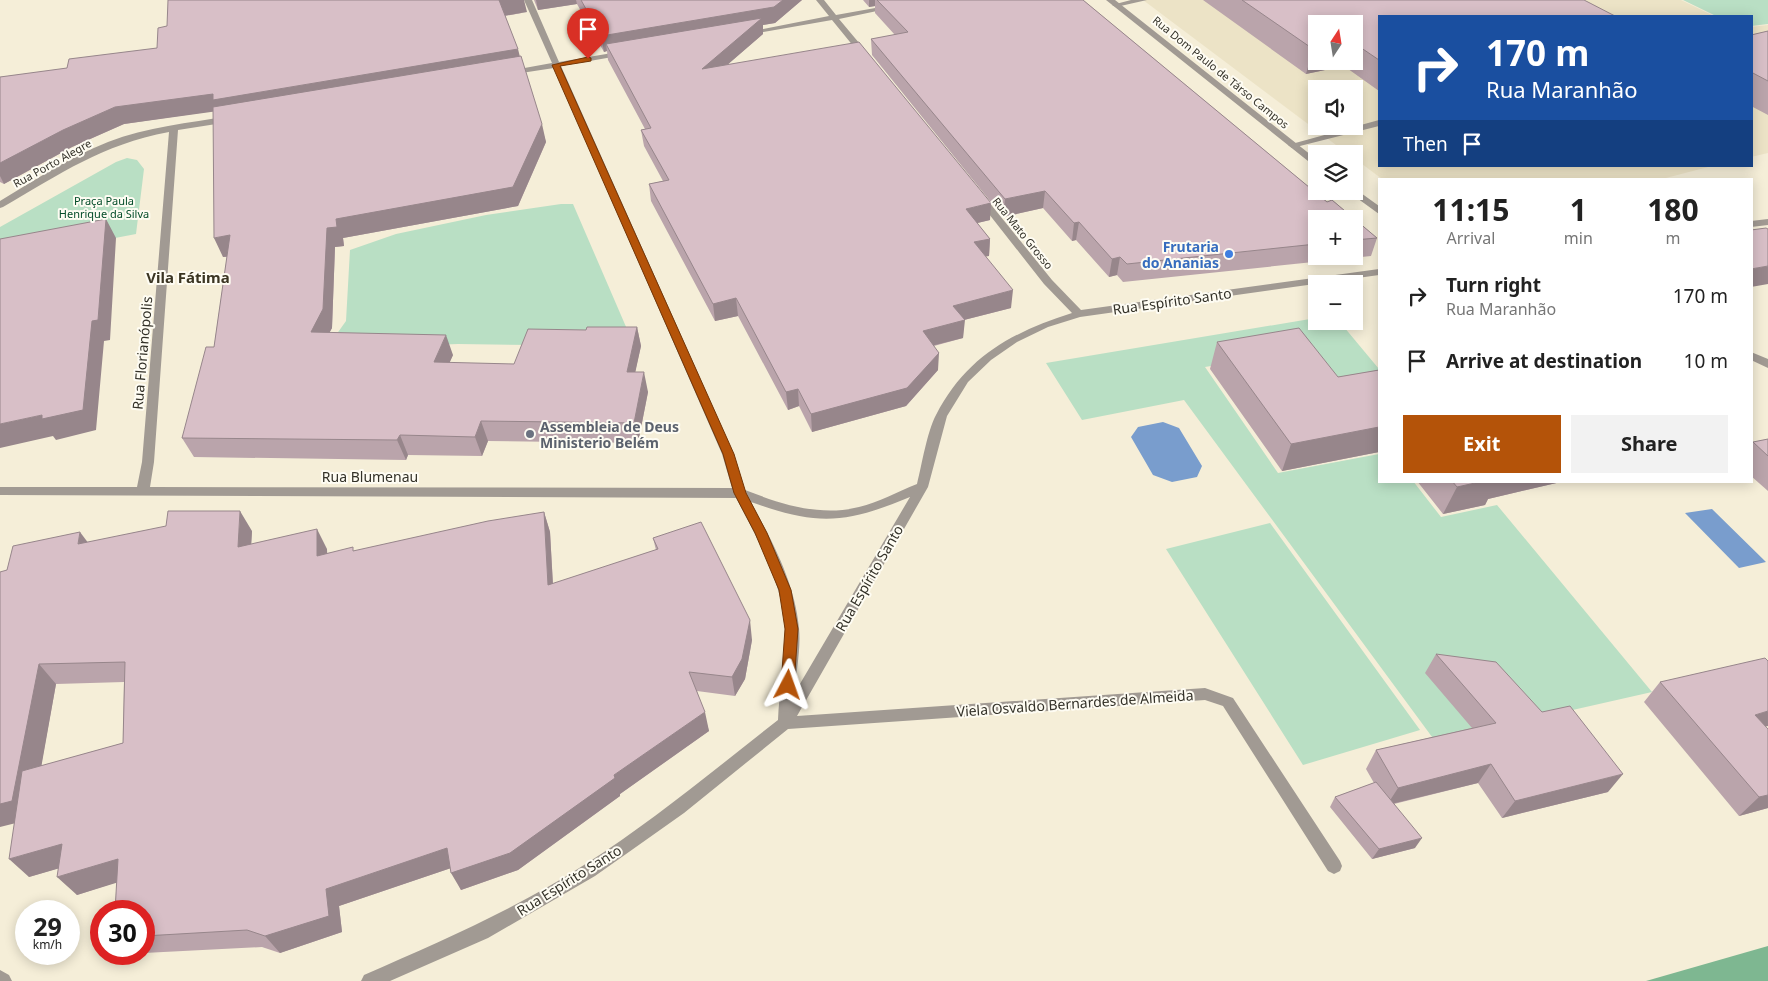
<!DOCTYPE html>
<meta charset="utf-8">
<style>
:root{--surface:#fff;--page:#f2f2f2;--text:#222;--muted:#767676;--accent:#b45309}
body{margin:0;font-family:"Noto Sans",sans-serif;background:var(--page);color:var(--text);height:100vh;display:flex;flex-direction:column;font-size:19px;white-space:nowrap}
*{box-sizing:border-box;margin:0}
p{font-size:16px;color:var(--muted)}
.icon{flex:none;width:28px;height:28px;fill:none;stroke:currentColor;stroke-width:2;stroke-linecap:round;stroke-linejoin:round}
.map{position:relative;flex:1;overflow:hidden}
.panel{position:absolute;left:1378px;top:178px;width:375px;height:305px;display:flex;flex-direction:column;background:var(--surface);border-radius:0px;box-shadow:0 2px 12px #0003}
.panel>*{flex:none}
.banner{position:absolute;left:1378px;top:15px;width:375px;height:152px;border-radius:0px;box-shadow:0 2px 12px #0003;background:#1a4fa0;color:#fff;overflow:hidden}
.needle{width:32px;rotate:12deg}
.controls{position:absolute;left:1308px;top:15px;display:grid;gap:10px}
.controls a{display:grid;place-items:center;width:55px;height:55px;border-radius:0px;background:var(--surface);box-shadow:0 2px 12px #0003;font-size:25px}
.speed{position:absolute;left:15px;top:900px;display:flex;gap:10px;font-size:25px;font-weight:700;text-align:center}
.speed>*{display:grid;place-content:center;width:65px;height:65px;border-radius:50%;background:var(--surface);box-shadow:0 2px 12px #0003;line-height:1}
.speed small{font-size:12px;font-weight:400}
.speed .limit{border:8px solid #d22;background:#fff;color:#111}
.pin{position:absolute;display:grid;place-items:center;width:42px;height:42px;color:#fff;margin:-51px -21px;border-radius:50% 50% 50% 0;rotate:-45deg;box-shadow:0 0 5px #0007}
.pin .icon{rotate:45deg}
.me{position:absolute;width:55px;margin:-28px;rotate:4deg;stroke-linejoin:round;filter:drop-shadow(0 0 4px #0008)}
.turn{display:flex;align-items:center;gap:18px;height:105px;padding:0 25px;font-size:22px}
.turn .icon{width:65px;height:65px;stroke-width:2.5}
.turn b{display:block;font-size:35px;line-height:42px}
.then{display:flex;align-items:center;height:48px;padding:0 25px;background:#0003;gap:10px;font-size:19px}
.eta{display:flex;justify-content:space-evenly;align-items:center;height:85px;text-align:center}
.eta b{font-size:30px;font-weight:700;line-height:35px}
.primary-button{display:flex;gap:10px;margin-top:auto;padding:10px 25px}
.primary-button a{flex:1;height:58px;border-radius:0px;background:var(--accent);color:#fff;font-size:20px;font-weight:700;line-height:58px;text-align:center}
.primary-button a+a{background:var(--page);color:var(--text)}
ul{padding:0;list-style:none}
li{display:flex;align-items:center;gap:15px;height:65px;padding:0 25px}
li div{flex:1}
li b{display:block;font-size:19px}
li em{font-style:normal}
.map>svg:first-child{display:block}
</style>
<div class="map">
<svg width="1768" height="981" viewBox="0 0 1768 981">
<rect width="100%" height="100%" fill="#f5eed8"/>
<path fill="#ece3c6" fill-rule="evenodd" d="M1143 0H1681L1714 16H1379V166H1712L1662 179H1382L1354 158V154H1348ZM1316 24H1354V61H1316ZM1316 89H1354V126H1316Z
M1768 25V153L1751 157V27Z"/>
<path fill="#b9dfc4" d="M1683 0H1768V24L1751 26V16H1716Z
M127 158 137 160 144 169 136 234 0 260V227L116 162Z
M561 204H573L633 343 535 345 458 344 326 349 346 321 350 250 396 234 486 215Z
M1316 318V321H1339L1379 369V392L1329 401 1293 352 1205 367 1278 473 1379 454V481H1413L1441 517 1497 505 1652 692 1435 741 1184 400 1082 420 1046 363Z
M1270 523 1420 730 1303 765 1166 549Z"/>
<path fill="#7eb791" d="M1768 946V981H1646Z"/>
<path fill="#799dcd" d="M1163 422 1179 428 1202 466 1197 477 1172 482 1153 475 1131 437 1138 427Z
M1712 509 1766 562 1739 568 1685 513Z"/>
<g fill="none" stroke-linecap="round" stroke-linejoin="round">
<path fill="#a19a93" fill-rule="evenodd" d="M1131 0H1147L1116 7 1112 5Z
M1379 120V126L1292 148 1288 145Z"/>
<path fill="#a19a93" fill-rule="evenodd" d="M524 0H532L559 62 624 51 628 53 624 55 561 66 734 454 745 490C781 504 820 517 859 507 879 502 897 492 917 484 922 464 927 432 936 415 966 357 1012 332 1072 313L1044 284 978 200V196H984L1052 280 1081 310 1379 269V275L1080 317 1048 327 1017 342 991 360 968 382 947 416 928 487 797 716 1205 688 1233 698 1340 861 1342 866 1340 871 1334 874 1328 871 1223 706 1205 700 788 729 684 813 595 876 488 938 390 981H361L364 975C439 942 514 910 584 865 652 822 714 770 778 720 779 691 786 657 785 629 783 583 757 538 736 498L0 495V487H137L142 462 169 132C101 145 62 173 3 207L0 208V201C35 180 70 157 108 142 147 127 189 123 229 116L233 119 229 122 178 130 154 462 150 487 732 488 722 454 554 68 508 75 504 73 508 71 552 63ZM910 497 794 694C796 673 801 649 799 628 795 583 772 541 751 502 818 526 845 524 910 497Z
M816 0H824L836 15 892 5 896 7 839 19 870 56 866 58H863L832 20 747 35 743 33 829 16Z
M1768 219V225L1751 227V221Z
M0 970 9 975 12 981H0Z"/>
<path fill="#a19a93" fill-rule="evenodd" d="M1106 0H1115L1316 159V166L1313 165Z
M1354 188 1379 206V214L1350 193 1348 191H1354Z
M1751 352 1768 359V368L1751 360Z"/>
</g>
<path fill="#baa4ab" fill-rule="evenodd" d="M534 0H802L775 23 763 25V34L727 65 990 220 977 223 990 239 989 256H985L1011 308 964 320 963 338 934 346 938 370 906 406 812 432 799 406 788 410 738 316 715 321 651 201 649 184 663 181 644 146 641 130 645 129 608 60 607 51 604 52 577 4 538 10Z
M863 0H1083L1327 202 1332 200 1377 238 1371 256 1123 282 1117 275 1109 277 1076 240 1072 241 1043 208 1003 217 872 55 871 39 895 35 875 13V6L869 7ZM1316 219H1354V256H1316Z
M1203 0H1584L1379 16V91L1344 66 1306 74ZM1354 24V61H1316Z
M527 12 505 16 519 56 546 142 518 206 343 238 344 246 335 247 332 328 329 333 453 355 449 363 514 364 586 330 637 327 641 346 635 372 648 392 638 443 488 441 482 456 408 455 406 460 194 457 182 438 214 347 227 257H223L213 111 124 124 72 147 4 184 0 182V77Z
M1768 31V115L1751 106V35Z
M1217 342 1338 377 1379 370V452L1282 471 1210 369Z
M1768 439V491L1751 476V444L1753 442Z
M1417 481H1565L1488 499 1485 505 1443 514Z
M544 512 550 532 553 584 656 550 653 538 752 640 745 679 735 696 697 691 709 731 620 794V796L518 870 461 890 451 868 339 906 342 932 280 953 262 947 144 953V911L117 882 77 895 59 868 29 877 14 823 7 570 252 531 251 544 327 549V553L355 551ZM124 682 123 743 41 766 56 684Z
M1436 654 1608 792 1502 818 1478 783 1394 804 1415 848 1372 859 1330 807 1335 797 1374 783 1366 769 1376 750 1472 728 1425 673Z
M1660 682 1766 727 1768 808 1739 816 1644 702Z"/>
<path fill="#97868b" d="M499 0H524L527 12 503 16Z
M536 0H576L577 4 538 10Z
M783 0H802L775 23 763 25V34L704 85 606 44 607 51 604 52 601 36Z
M869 0H875V6L869 7Z
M1316 48V61H1345L1344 66 1306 74 1313 49Z
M518 49 522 65 218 111 124 124 72 147 4 184 0 176V163L63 130 115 107Z
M542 124 546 142 518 206 343 238 344 246 335 247 332 328 319 352 311 332 327 228 336 219Z
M1045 191 1043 208 1003 217 1005 199Z
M991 203 990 220 965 226 966 209Z
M106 219 116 238 110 340 104 341 96 430 56 440 53 436 0 448V424L42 415 92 321Z
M1079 222 1076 240 1072 241 1074 223Z
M230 235 239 255 223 257 214 238Z
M990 239 989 256 973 259 974 242Z
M1120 257 1117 275 1109 277 1112 259Z
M1768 266V284L1751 287V269Z
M1013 290 1011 308 952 323 953 306Z
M736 298 738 316 715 321 713 304Z
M965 320 963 338 923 348V331Z
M637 327 641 346 631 392 627 372Z
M446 335 453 355 441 382 434 362Z
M939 353 938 370 906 406 812 432 811 414Z
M644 372 648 392 638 443 634 423Z
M798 389 799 406 788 410 786 392Z
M481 421 488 441 482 456 475 437Z
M1379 427V452L1282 471 1291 444Z
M400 435 408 455 406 460 397 440Z
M1484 481H1565L1488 499 1485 505 1443 514 1457 487Z
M240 511 252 531 250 567 238 547Z
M544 512 550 532 554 605 548 585Z
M317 529 327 549 328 575 317 556Z
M80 532 95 552 78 544Z
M750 620 752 640 745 679 735 696 732 677Z
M39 664 56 684 32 819 0 827V804Z
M1768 711V726L1736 734 1755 715Z
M705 712 709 731 620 794V796L518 870 461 890 451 873 614 775Z
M1491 764 1478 783 1387 805 1398 788Z
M1623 774 1608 792 1502 818 1515 801Z
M1768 795V808L1739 816 1759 797Z
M1422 838 1415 848 1372 859 1379 849Z
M62 844 81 862 29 877 9 859Z
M447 848 457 866 339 906 342 932 280 953 265 936 326 889Z
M118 859 135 877 77 895 57 877Z"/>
<path fill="#d8bfc7" stroke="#97868b" d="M168 0H501H499L518 49 213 100V94L115 107 63 130 0 163V77L67 68 69 59 157 48 158 28 167 26Z
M581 0H783L774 7 601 36Z
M877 0H1083L1327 202 1332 200 1377 238 1354 240V219H1316V244L1127 264 1120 257 1112 259 1079 222 1074 223 1045 191 1005 199 871 39 908 32Z
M1242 0H1584L1615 16H1379V60L1354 43V24H1316V48L1313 49Z
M762 18 702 69 859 42 991 203 966 209 990 239 974 242 1013 290 953 306 965 320 923 331 939 353 907 388 811 414 798 389 786 392 736 298 713 304 649 184 669 180 641 130 651 128 606 44Z
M1768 31V81L1751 72V35Z
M521 56 542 124 513 187 336 219 337 227 327 228 323 309 311 332 446 335 434 362 514 364 528 329 586 330 587 327H637L627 372H644L634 423 481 421 475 437 400 435 397 440 182 438 206 347H214L230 235 214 238 213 107Z
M106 219 98 320 92 321 83 410 42 419V415L0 424V239Z
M1766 228 1768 229V266L1751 269V230Z
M1299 328 1338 377 1379 370V427L1291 444 1217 342Z
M1768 439V456L1753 442Z
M1452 481H1484L1457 487Z
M168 511H240L238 547 317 529V556L353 547V551L488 521 544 512 548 585 658 549 653 538 701 522 750 620 742 659 732 677 689 672 705 712 614 775 615 778 510 853 451 873 447 848 326 889 329 916 265 936 247 930 144 936V911H115L118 859 57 877 62 844 9 859 22 771 123 743 125 662 39 664 12 801 0 804V572L7 570 13 546 80 532 78 544 166 526Z
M1436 654 1496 662 1542 712 1570 706 1623 774 1515 801 1491 764 1398 788 1376 750 1496 723Z
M1765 658 1768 661V711L1755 715 1768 729V795L1759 797 1660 682Z
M1376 782 1422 838 1379 849 1335 797Z"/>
<path fill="#b45309" stroke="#753606" d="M588 57 591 58V61L560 66 734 454 746 493 767 533 791 590 798 629 794 685 792 689H783L781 685 785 629 779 590 755 533 734 493 723 454 552 65Z"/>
<circle fill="#3f7fe0" stroke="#fefcf3" stroke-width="2" cx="1229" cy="254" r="5"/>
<circle fill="#6b7280" stroke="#fefcf3" stroke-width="2" cx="530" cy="434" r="5"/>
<g text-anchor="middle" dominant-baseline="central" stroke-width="4" stroke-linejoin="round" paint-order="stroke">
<g font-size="11" fill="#333128" stroke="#fefcf3">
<text transform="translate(1221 72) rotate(39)">Rua Dom Paulo de Társo Campos</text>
<text transform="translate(52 163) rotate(-29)">Rua Porto Alegre</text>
<text transform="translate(1023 233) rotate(51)">Rua Mato Grosso</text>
</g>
<g font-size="11" fill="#034c29" stroke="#fefcf3">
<text x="104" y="200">Praça Paula<tspan x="104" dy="13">Henrique da Silva</tspan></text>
</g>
<g font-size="14" font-weight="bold" fill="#366cbe" stroke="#fefcf3" text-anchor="end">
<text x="1219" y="246">Frutaria<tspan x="1219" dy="16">do Ananias</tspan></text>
</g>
<g font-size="14" fill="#333128" stroke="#fefcf3">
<text transform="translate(1172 301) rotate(-8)">Rua Espírito Santo</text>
<text transform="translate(142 353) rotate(-85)">Rua Florianópolis</text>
<text x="370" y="476">Rua Blumenau</text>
<text transform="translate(869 578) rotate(-60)">Rua Espírito Santo</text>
<text transform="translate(1075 703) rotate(-4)">Viela Osvaldo Bernardes de Almeida</text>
<text transform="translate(569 880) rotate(-32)">Rua Espírito Santo</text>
</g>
<g font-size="14" font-weight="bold" fill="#5b616d" stroke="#fefcf3" text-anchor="start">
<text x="540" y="426">Assembleia de Deus<tspan x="540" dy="16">Ministerio Belém</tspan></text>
</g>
<g font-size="15" font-weight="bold" fill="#3b3523" stroke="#fefcf3">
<text x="188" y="277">Vila Fátima</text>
</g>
</g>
</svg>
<div class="controls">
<a><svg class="needle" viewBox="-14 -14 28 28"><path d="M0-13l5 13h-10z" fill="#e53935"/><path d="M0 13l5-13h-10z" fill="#767676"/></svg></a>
<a><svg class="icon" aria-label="sound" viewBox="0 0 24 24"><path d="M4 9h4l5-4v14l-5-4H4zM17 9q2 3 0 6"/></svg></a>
<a><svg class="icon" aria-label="layers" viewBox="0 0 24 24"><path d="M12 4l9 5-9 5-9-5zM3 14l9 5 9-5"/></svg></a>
<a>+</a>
<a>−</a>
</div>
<div class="speed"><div>29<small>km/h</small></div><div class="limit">30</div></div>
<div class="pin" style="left:588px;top:59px;background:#d93025"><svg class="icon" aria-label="arrive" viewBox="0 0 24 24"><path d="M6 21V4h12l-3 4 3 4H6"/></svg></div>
<svg class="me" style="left:788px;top:685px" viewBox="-20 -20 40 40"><path d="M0-17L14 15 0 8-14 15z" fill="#b45309" stroke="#fff" stroke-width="4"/></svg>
<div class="banner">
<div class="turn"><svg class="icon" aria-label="right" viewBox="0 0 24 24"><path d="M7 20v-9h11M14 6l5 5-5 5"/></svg><div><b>170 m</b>Rua Maranhão</div></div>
<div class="then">Then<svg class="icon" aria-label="arrive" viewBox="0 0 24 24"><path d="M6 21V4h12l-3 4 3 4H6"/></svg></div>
</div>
<section class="panel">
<div class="eta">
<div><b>11:15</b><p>Arrival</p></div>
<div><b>1</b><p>min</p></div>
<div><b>180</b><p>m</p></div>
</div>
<ul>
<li><svg class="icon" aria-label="right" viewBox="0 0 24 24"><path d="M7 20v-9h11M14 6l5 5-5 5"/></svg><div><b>Turn right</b><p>Rua Maranhão</p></div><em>170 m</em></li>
<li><svg class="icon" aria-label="arrive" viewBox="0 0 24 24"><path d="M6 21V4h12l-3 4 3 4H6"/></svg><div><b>Arrive at destination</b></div><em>10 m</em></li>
</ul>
<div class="primary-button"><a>Exit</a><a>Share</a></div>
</section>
</div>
